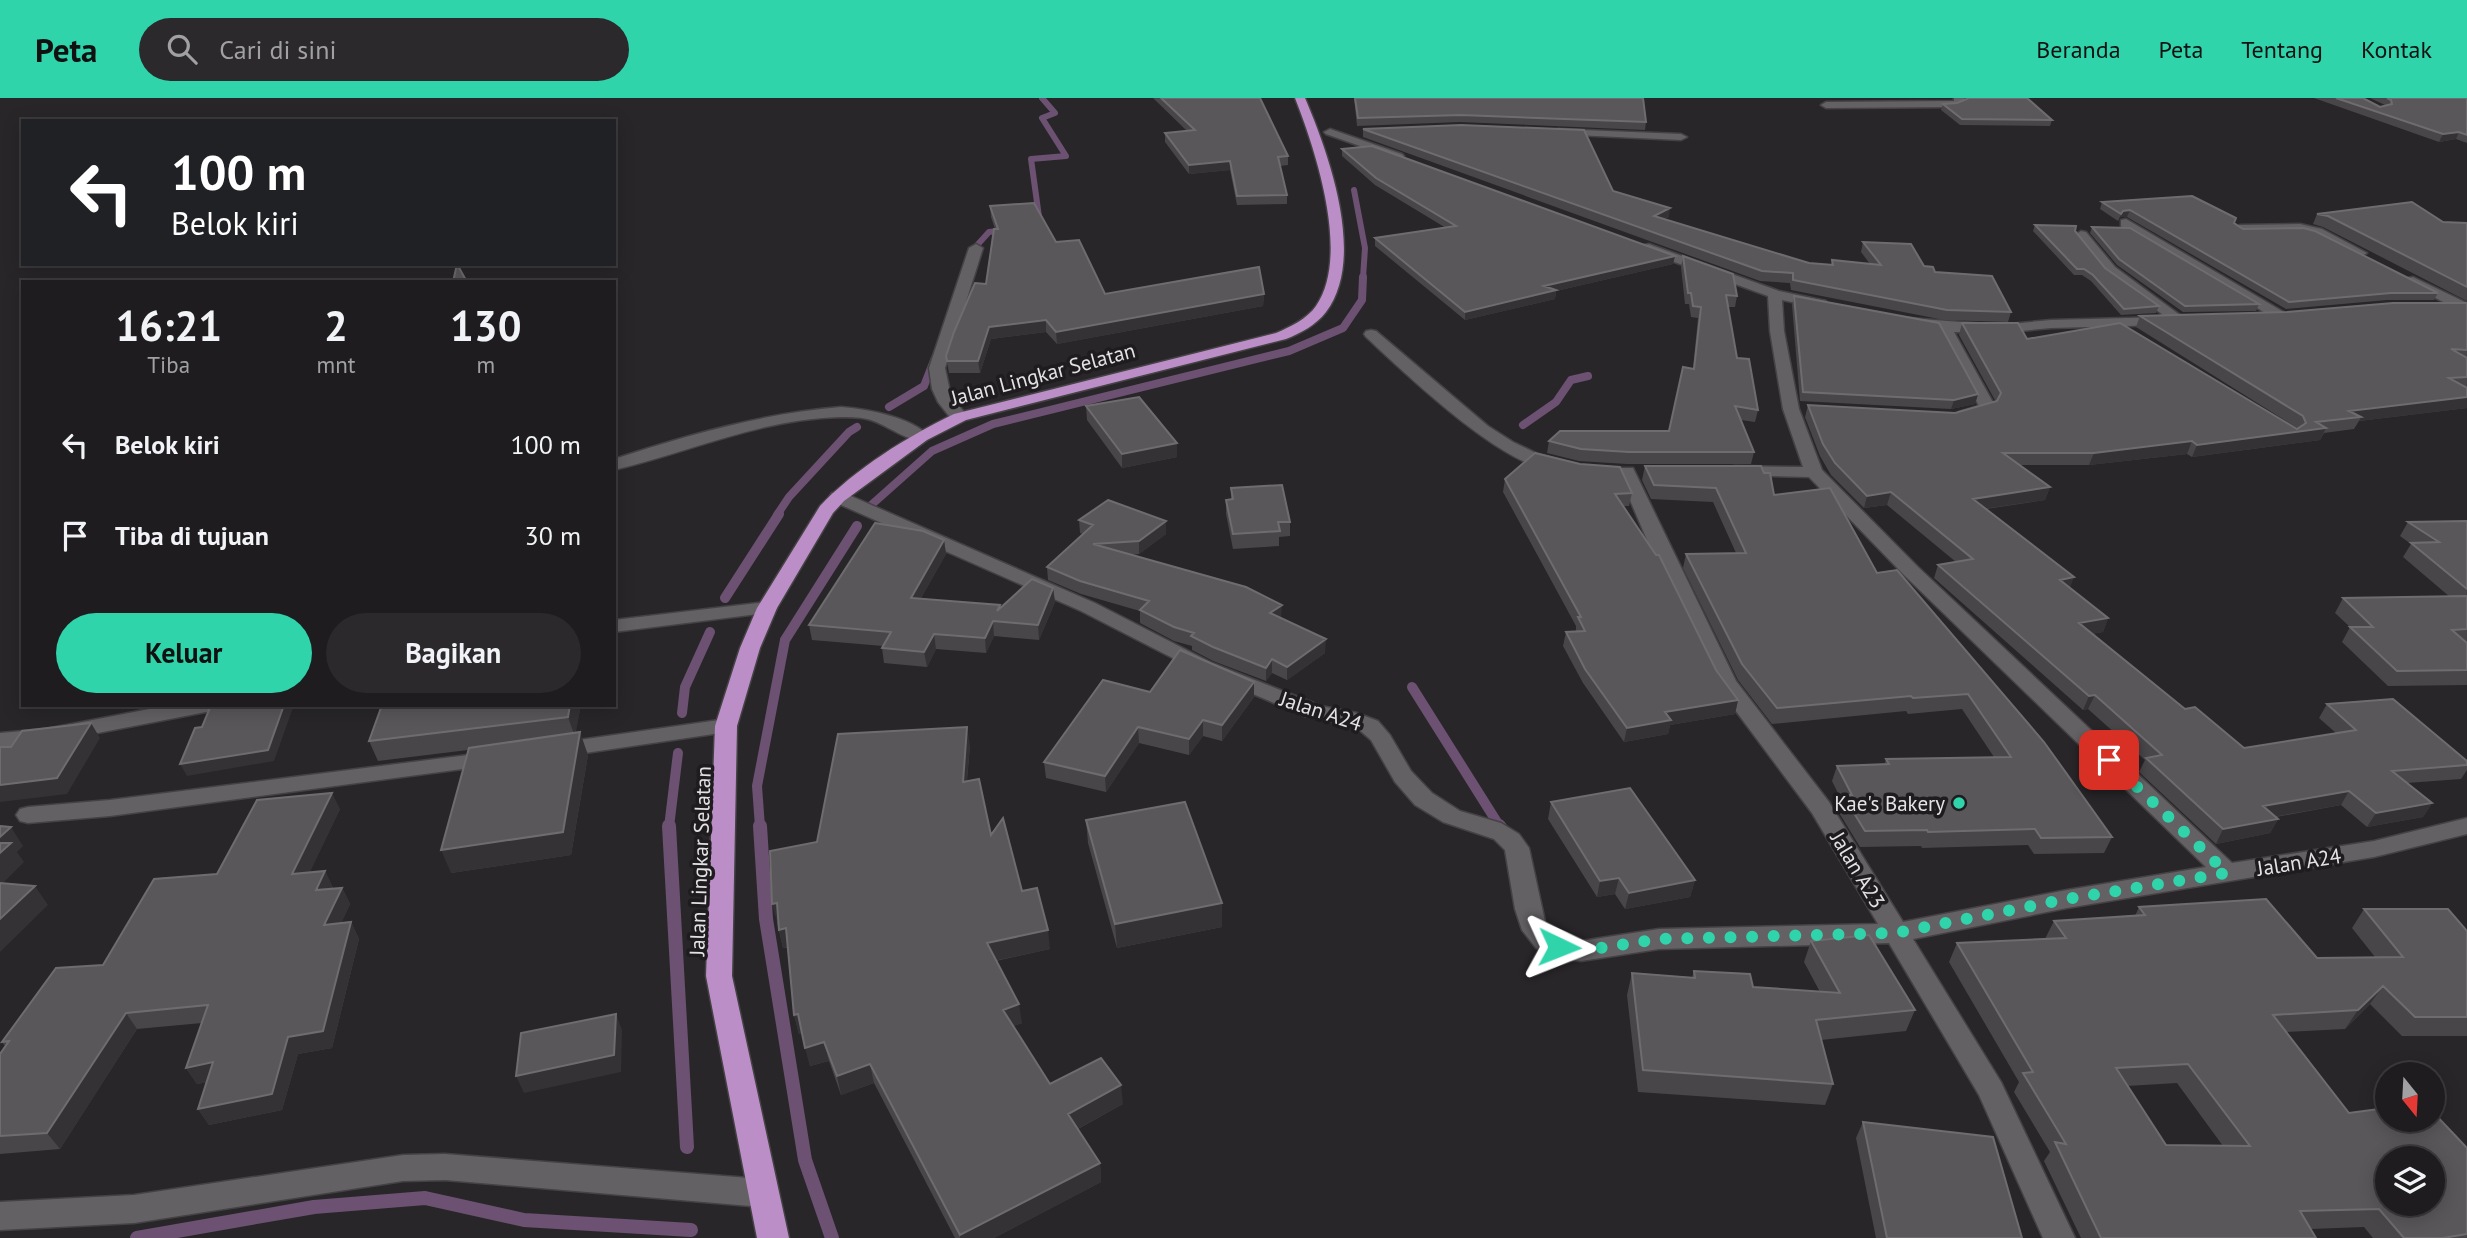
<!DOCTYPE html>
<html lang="id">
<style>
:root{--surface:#1e1c1f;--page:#2b292c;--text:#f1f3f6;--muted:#a1a1a4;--line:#3c3a3d;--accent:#30d4aa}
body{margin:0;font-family:"PT Sans",sans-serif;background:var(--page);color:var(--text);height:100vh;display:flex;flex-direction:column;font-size:26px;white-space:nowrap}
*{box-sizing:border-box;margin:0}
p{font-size:23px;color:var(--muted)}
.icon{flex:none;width:38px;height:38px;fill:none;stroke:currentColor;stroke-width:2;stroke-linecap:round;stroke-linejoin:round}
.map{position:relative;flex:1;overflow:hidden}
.panel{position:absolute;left:21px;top:182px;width:595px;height:427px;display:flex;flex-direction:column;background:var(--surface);border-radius:0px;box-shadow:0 4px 18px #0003,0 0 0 2px var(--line)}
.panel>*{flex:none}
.top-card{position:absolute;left:21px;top:21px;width:595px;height:147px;border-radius:0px;box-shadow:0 4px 18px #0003,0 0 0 2px var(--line);background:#202124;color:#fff;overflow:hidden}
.needle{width:46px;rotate:162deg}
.buttons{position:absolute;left:2375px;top:964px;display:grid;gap:14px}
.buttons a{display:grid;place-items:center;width:70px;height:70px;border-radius:50%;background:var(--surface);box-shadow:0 4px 18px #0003,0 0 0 2px var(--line);font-size:35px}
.pin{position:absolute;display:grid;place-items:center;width:60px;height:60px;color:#fff;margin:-30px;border-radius:14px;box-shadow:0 4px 10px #0006}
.me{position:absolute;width:77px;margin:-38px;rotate:92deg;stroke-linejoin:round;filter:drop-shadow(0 0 5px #0008)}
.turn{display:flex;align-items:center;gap:24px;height:147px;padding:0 35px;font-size:32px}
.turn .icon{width:91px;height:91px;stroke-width:2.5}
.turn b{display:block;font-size:49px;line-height:60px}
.eta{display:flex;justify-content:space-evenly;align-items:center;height:119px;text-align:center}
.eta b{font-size:42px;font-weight:600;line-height:49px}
.action{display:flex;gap:14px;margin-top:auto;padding:14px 35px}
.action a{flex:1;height:80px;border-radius:42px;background:var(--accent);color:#111;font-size:28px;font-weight:600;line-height:80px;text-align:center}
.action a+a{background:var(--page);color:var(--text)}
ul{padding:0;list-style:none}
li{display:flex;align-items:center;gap:21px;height:91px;padding:0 35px}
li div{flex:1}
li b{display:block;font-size:26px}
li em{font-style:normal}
header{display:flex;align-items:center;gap:42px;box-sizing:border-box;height:98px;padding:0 35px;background:var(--accent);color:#111}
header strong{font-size:33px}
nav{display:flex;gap:38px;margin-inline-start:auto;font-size:24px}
.search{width:490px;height:63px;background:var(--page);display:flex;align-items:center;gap:18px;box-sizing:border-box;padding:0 24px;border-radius:38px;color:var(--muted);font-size:26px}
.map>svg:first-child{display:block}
</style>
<header>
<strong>Peta</strong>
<div class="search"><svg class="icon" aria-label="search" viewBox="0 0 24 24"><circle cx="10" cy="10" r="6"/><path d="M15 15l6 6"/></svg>Cari di sini</div>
<nav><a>Beranda</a><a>Peta</a><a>Tentang</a><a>Kontak</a></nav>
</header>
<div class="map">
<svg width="2467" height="1140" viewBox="0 0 2467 1140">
<rect width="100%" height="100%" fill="#282629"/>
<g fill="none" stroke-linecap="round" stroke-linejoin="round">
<path stroke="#6c5172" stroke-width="6" d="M1354 92 1365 150 1363 180
M1040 126 1031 61 1066 58 1042 20 1055 15 1042 0
M970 155 989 134 1006 132"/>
<path stroke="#6c5172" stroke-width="8" d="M889 309 924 288 935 260
M1523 327 1556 304 1571 282 1588 278
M869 409 932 353 993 326 1289 253 1343 230 1362 202 1363 179
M777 417 789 399 849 334 857 329"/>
<path stroke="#6c5172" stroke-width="10" d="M725 500 779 416
M1412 589 1500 729
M682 615 685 589 710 534
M669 729 678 655
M760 729 757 688 785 542 857 428"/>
<path stroke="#6c5172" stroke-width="14" d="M669 728 687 1049
M760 728 766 821 805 1062 832 1140
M1499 728 1504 735
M137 1140 314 1109 425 1100 524 1122 691 1132"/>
<g stroke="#444244" stroke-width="3">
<path id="minor" d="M1954 0H1964L1966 4 1954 9 1826 10 1821 7 1826 4 1954 3Z
M1330 31 1402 56 1404 58 1394 60 1326 36 1324 34Z
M1558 31 1681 36 1687 39 1681 42 1554 36 1552 34Z
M2126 121 2287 216 2289 219 2287 222H2277L2121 128V122Z
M2300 126 2322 131 2367 155 2360 159 2355 158 2313 137 2300 134 2240 135 2234 131 2240 127Z
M2081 133 2086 134 2115 169 2188 223 2181 227 2171 223 2164 227 2051 230 1999 235 1954 234 1995 308C1989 318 1971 323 1959 320L1957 317 1959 314 1979 308 1938 232 1909 226 1907 223 1909 220 1999 227 2051 222 2166 219 2105 175 2075 137Z
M976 146 983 150 945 270 951 298 968 319 960 324 949 318 938 304 932 291 929 270 969 150Z
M1649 146 1779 193 1826 203V209L1821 210 1782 202 1784 233 1799 311 1822 372 1918 469 2232 765 2374 743 2467 720V736L2374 759 2067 810 1913 841 2001 984 2075 1140H2043L1979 997 1889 845 1659 851 1581 863 1559 860 1536 850 1522 832 1515 811 1505 752 1494 741 1443 724 1415 707 1395 684 1371 642 1356 629 1305 618 1198 573 1081 513 832 403 829 399 832 395H844L1095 505 1212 565 1321 608 1357 615 1378 623 1390 637 1411 673 1432 695 1460 713 1501 725 1519 736 1529 750 1546 828 1564 841 1581 843 1659 831 1878 826 1812 715 1715 585 1656 463 1618 374 1621 370H1633L1736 583 1829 704 1903 824 2067 792 2206 769 1904 477 1809 379 1729 377 1726 373 1729 369 1735 368 1803 369 1783 311 1770 233 1768 198 1644 153V147Z
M2413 179 2467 205V213L2459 212 2408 186V180Z
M1371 232 1376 233 1488 328 1513 344 1538 356 1563 363 1566 367 1563 371C1515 383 1401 271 1366 239L1364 236 1366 233Z
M841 309C867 311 911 319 929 338L927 342C908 346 886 325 867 321 858 319 848 319 840 319 761 321 689 354 614 372V361C688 337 764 315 841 309Z
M767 504 774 506 777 510 774 514 614 534V522Z
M170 607H217L214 612 206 614 46 645 0 649V635L46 631Z
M726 621 734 623 737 628 734 633 558 659 550 657 547 652 550 647 558 645Z
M492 654 500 656 503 661 500 666 110 718 28 725 20 723 16 717 20 711 28 709 110 702Z
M445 1056 762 1081 773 1085 777 1095 773 1105 762 1109 445 1082 403 1083 134 1125 0 1132V1104L134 1097 403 1057Z"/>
</g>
<g stroke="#444244" stroke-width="3">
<path id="highway" d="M1295 0H1305C1328 54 1367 160 1326 214 1316 227 1301 235 1286 241L966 322 927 342 844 403 833 415 777 510 760 550 737 628 732 878 789 1140H757L706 878 715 628 740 550 757 510 820 408C855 371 908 338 954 316L1276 235C1290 229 1307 221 1316 208 1351 157 1315 51 1295 0Z"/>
</g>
<use href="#minor" fill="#646164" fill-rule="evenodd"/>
<use href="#highway" fill="#bc8ec7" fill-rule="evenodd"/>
</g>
<path fill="#494649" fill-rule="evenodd" d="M1153 0H1260L1288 58V67L1280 68 1287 97V106L1237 107 1230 72 1189 76 1165 44V35L1187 33Z
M1354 0H1643L1646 24 1645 32 1460 24 1357 28Z
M1966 0H2027L2052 22 2050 28 1960 27 1941 12 1943 6 1957 5 1967 1Z
M2314 0H2363L2380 9 2385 7 2370 0H2467V45L2456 41 2439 44Z
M1363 31 1613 93 1669 119 1664 121 1809 165 1831 166 1832 162 1870 166 1861 154 1863 144 1924 168 2011 214 2008 224 1944 222 1791 192 1790 185 1760 183 1363 39Z
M1342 51 1675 158 1673 166 1556 193 1555 201 1465 222 1375 148V140L1446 130 1375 87 1342 58Z
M2102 104 2234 125 2243 131 2438 195 2434 202H2387L2286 211 2127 119H2120L2118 123 2100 111Z
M990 108 1056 144 1105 196H1264L1263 208 1057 246 1046 234 991 241 980 275H949L946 258 986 186 995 131 991 119Z
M2317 116 2443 124 2467 125V203L2323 129 2313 126Z
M2035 127 2075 133 2105 170 2159 208 2156 215 2121 217 2091 183 2082 177H2074L2033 133Z
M2092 129 2259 206 2256 213 2183 214 2117 167 2090 135Z
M1683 158 1737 198 1735 209H1728L1737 260 1758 312 1755 324 1741 322 1754 354 1751 366H1627L1579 363 1547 355 1549 343 1669 333 1693 270 1698 220 1691 219 1689 206H1685L1681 169Z
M1794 198 1978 296 1975 306 1951 311 1800 303 1792 207Z
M2467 205V310L2359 323 2354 331 2324 335 2320 342 2192 359 2187 356 2089 367H2020L2050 389 2045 402 1986 411 2070 490 2108 520 2103 534 2091 536 2185 611 2244 650 2336 635 2319 620 2327 606 2467 663V672L2461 681 2407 685 2432 705 2423 719 2367 729 2341 707 2276 719 2278 721 2270 735 2216 746 2139 674 2145 662 2088 611 2083 612 1934 480 1938 467 1956 464 1887 407 1864 410 1831 377 1820 358 1805 319 1808 307 1955 315 1996 304 1959 237 1962 225 2027 241 2297 331V330L2136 229 2140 218 2287 214Z
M1086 308 1177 359 1122 370 1087 322Z
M1645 368 1774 397 1877 475 2112 739 2104 755 2034 756 2028 747 1922 750 1921 748 1860 749 1838 713 1841 701 1832 683 1837 668 1884 667 1886 661 1994 659 1962 611 1908 616 1906 613 1772 626 1738 582 1683 470 1686 456 1736 455 1713 404 1651 401 1642 382Z
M1505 381 1632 395 1629 408H1624L1716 572 1738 602 1735 616 1670 627 1668 636 1624 644 1583 585 1563 548 1566 534 1576 533V528L1503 394Z
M1231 390 1290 424V438L1279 439V448L1233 451 1226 416V402L1231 401Z
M1079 422 1166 423V436L1139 456 1131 457 1281 520 1325 555 1287 582 1272 575 1266 583 1213 563 1192 552V548L1174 543 1140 525V513L1081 496 1048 482 1047 469 1083 436 1080 435Z
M2467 423V587L2388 588 2342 544 2350 529 2335 515 2343 500 2450 499 2403 459 2411 446 2400 438 2408 424Z
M944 442 946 456 921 500 1001 510 1053 490 1055 504 1039 542 994 538 986 555 936 551 927 569 884 565 882 550 883 548 812 542 809 527Z
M1254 584V599L1222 643 1203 638 1189 657 1139 645 1106 694 1046 680 1044 664 1150 594Z
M581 607 575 634 588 657 571 757 451 775 468 652 378 663 369 643Z
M970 647 967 683 991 737 1022 793 1050 851 996 863 1022 925 1013 928 1050 986 1123 1006 1078 1031 1100 1065 1101 1084 994 1140H955L874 985 841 997 829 963 810 968 802 935 799 936 794 917 788 850H783L777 824 817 744Z
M1551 704 1695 782 1690 799 1625 811 1615 796 1597 799 1548 721Z
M340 711 309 775 325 773 333 790H342L350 806 341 825 351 824 359 841 332 950 298 956 282 1012 209 1027 198 1011 207 984 197 986 186 970 202 925 137 931 60 1051 0 1056V956L5 948 2 944 103 867 217 776Z
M1086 722 1222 805V829L1117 850 1088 745Z
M2139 809 2317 860 2375 859 2352 830 2364 811 2467 833V938H2402L2370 906 2345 931 2286 934 2349 1015 2467 1050V1140H2373L2364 1129 2311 1131 2316 1140H2081L2044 1063 2050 1054 2014 994 2019 984 1949 864 1957 845 2045 841 2054 823 2135 818ZM2177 985 2223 1048 2166 1047 2127 988Z
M1811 843 1915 912 1906 933 1821 942 1833 986 1825 1007 1638 994 1627 897 1632 875 1692 879 1694 873 1753 889 1820 894 1804 864Z
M1863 1024 2022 1140H1876L1856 1040Z"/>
<path fill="#353235" d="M2459 34 2456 41 2439 44 2443 36Z
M1230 63V72L1189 76V67Z
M1670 110 1669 119 1653 127 1654 118Z
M2130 112 2127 119H2120L2118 123 2123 113Z
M1675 158 1673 166 1556 193 1555 201 1465 222V214L1544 188Z
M1264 196 1263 208 1057 246 1056 234Z
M1046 222V234L991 241 980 275 978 263 989 229Z
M1978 296 1975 306 1951 311 1954 302Z
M2467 299V310L2359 323 2361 319 2349 313Z
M2326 330 2320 342 2192 359 2197 347Z
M2192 343 2187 356 2089 367 2094 355Z
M1177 345V359L1122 370V356Z
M2050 389 2045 402 1969 413 1973 401Z
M1891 394 1887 407 1864 410 1867 398Z
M1166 423V436L1139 456V443Z
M944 442 946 456 913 514 911 500Z
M2074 479 2069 493 2060 482Z
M1053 490 1055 504 1039 542 1038 527Z
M1282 507 1281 520 1270 515Z
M2108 520 2103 534 2073 539 2079 525Z
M993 523 994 538 986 555 985 540Z
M934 536 936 551 927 569 924 554Z
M1326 541 1325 555 1287 582V569Z
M1272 561V575L1266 583V570Z
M1254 584V599L1222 643V627Z
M2095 597 2088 611 2083 612 2089 598Z
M1738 602 1735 616 1670 627 1668 636 1624 644 1627 630 1665 614Z
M284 607H294L274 663 187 678 180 666Z
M570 607H581L575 639 568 619Z
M1203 622V638L1189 657V641Z
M91 625 100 640 67 696 0 704V687Z
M967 629 970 647 965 702 963 684Z
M1138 629 1139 645 1106 694 1105 678Z
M580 634 588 657 571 757 451 775 441 752Z
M2349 693 2341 707 2255 722 2263 708Z
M332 695 340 711 301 793 292 776Z
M2432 705 2423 719 2367 729 2376 715Z
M2278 721 2270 735 2216 746 2223 731Z
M11 729 23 748 17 754 24 764 0 788V739Z
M325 773 333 790 325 808 316 792Z
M1619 780 1615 796 1597 799 1600 783Z
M1695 782 1690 799 1625 811 1629 795Z
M35 788 48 807 0 854V821Z
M342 790 350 806 333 844 324 827Z
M777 805 781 823 777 824 772 806Z
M1222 805V829L1117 850 1115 826Z
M351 824 359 841 332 950 298 956 282 1012 209 1027 198 1011 288 939Z
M786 830 791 849 783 850 779 832Z
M1048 832 1050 851 989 864 987 845Z
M2383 888 2370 906 2345 931 2358 912Z
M1019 906 1022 925 1005 931 1003 912Z
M126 915 137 931 60 1051 47 1035Z
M616 916 622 932 621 974 524 995 516 978Z
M798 916 803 935 799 936 794 917Z
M824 944 829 963 810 968 805 950Z
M213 964 224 981 197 986 186 970Z
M870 966 874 985 841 997 837 978Z
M1121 987 1123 1006 1070 1035 1068 1016Z
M1100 1065 1101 1084 994 1140H960V1137Z"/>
<path fill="#595759" stroke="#6f6c6f" stroke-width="2" fill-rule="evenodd" d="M1161 0H1260L1288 58 1278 59 1287 97 1237 98 1230 63 1189 67 1165 35 1195 32Z
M1355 0H1643L1646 24 1461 17 1358 20Z
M1969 0H2027L2052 22 1962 21 1943 6 1957 5Z
M2336 0H2363L2380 9 2392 6 2391 2 2387 0H2467V37L2459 34 2443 36Z
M1461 27 1584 32 1613 93 1670 110 1654 118 1809 165 1833 167 1832 162 1881 167 1863 144 1911 146 1924 168 1933 169 1935 174 1992 178 2011 214 1947 212 1793 182V175L1762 173 1363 31Z
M1372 48 1675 158 1544 188 1556 192 1465 214 1375 140 1456 128 1376 80 1342 51Z
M2192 98 2236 120 2234 125 2243 131 2303 130 2315 133 2438 195H2391L2289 204 2130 112 2123 113 2121 116 2102 104Z
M2412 104 2443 124 2467 125V189L2328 118 2317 116Z
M1034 105 1056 144 1079 142 1105 196 1259 169 1264 196 1056 234 1046 222 989 229 978 263H947L946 258 954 234 975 185 986 186 994 131H998L990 108Z
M2035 127 2076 128 2075 133 2105 170 2159 208 2124 211 2093 177 2084 171H2077Z
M2092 129 2130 130 2259 206 2185 208 2119 161Z
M1683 158 1733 176 1737 198 1726 197 1737 260 1749 261 1758 312 1735 308 1754 354H1629L1581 351 1549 343 1560 333H1669L1683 269 1694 271 1701 209 1693 208 1691 195H1688Z
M457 166 467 184H453Z
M1794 198 1939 225 1978 296 1954 302 1803 294Z
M2393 205H2467V252L2451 251 2467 260V279L2449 280 2467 290V299L2349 313 2361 319 2316 324 2326 330 2197 347 2192 343 2094 355H2003L2050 389 1973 401 2074 479 2060 482 2108 520 2079 525 2185 611 2195 609 2244 650 2356 632 2327 606 2393 601 2467 663V667L2392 673 2432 705 2376 715 2349 693 2263 708 2278 721 2223 731 2146 660 2162 657 2095 597 2089 598 1938 467 1973 461 1891 394 1867 398 1835 365 1823 346 1808 307 1955 315 1997 303 2001 295 1962 225H2018L2027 241 2120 225 2297 331 2306 325 2303 318 2140 218 2287 214Z
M1139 299 1177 345 1122 356 1086 308Z
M1535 355 1580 366 1620 369 1632 395 1615 396 1656 457H1659L1716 572 1738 602 1665 614 1671 622 1627 630 1585 571 1566 534 1585 533 1578 519H1581L1505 381Z
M1645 368H1761L1764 375H1770L1774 397 1830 390 1877 475 1897 472 2044 644 2112 739 2041 740 2035 731 1928 734 1927 732 1865 733 1843 697H1852L1837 668 1889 666 1886 661 2011 659 1968 596 1913 600 1911 598 1777 610 1742 566 1686 456 1746 455 1716 390 1654 387Z
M1282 387 1290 424H1278L1280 433 1233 436 1226 402 1233 401 1231 390Z
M1108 402 1166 423 1139 443 1093 446 1246 489 1282 507 1270 515 1326 541 1287 569 1272 561 1266 570 1213 549 1191 538 1194 535 1174 529 1140 512 1149 503 1080 483 1047 469 1093 427 1079 422Z
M2467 423V491L2411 445 2439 444 2408 424Z
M875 425 923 433 944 442 911 500 1000 507 997 513 1032 481 1053 490 1038 527 993 523 985 540 934 536 924 554 882 550 891 534 809 527Z
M2467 498V531L2452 532 2467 545V572L2397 573 2350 529H2373L2343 500Z
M1180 552 1254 584 1222 627 1203 622 1189 641 1138 629 1105 678 1044 664 1103 582 1150 594Z
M211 607H284L268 652 180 666 195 630 202 629Z
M382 607H570L568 619 369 643Z
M91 625 57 680 0 687V649H11L22 633Z
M967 629 963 684 979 681 991 737 1003 720 1022 793 1037 790 1048 832 987 845 1019 906 1003 912 1050 986 1101 960 1121 987 1068 1016 1100 1065 960 1137 870 966 837 978 824 944 805 950 798 916 794 917 786 830 779 832 777 805 772 806 770 753 817 744 838 636Z
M580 634 563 734 441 752 469 650Z
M1630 690 1695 782 1629 795 1619 780 1600 783 1551 704Z
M332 695 292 776 325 773 316 792 342 790 324 827 351 824 323 933 288 939 272 996 198 1011 213 964 186 970 208 907 126 915 47 1035 0 1038V956L9 943 2 944 56 870 103 867 154 781 217 776 257 702Z
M1185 704 1222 805 1115 826 1086 722Z
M0 728 11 729 0 739Z
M0 745H11L0 755Z
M0 785 35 788 0 821Z
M2266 801 2317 860 2403 859 2364 811H2448L2467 833V919H2415L2383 888 2358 912 2273 917 2349 1015 2387 1010V1022H2432V1013L2467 1050V1136L2443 1140H2404L2379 1111 2300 1113 2316 1140H2101L2055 1044 2066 1046 2023 975 2033 974 1957 845 2066 840 2054 823 2145 817 2139 809ZM2188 966 2250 1048 2166 1047 2116 970ZM2387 1060H2432V1106H2387Z
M1869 837 1915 912 1816 922 1833 986 1643 972 1632 875 1695 880 1694 873 1750 876 1753 889 1840 895 1811 843Z
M616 916 614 957 516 978 521 935Z
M1863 1024 1993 1039 2022 1140H1887Z"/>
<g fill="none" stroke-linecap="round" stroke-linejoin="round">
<path stroke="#30d4aa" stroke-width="12" stroke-dasharray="0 21.6" d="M1559 849 1581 853 1659 841 1895 835 2067 801 2227 775 2109 662"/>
</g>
<circle fill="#30d4aa" stroke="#1e1c1f" stroke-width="2.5" cx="1959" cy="705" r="7"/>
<g text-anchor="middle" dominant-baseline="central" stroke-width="7" stroke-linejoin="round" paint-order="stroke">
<g font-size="21" fill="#e4e2e4" stroke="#1e1c1f">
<text transform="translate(1043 276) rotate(-15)">Jalan Lingkar Selatan</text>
<text transform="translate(1321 613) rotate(18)">Jalan A24</text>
<text transform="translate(700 763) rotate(-88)">Jalan Lingkar Selatan</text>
<text transform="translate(2299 764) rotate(-9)">Jalan A24</text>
<text transform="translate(1858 772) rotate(59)">Jalan A23</text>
</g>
<g font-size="21" fill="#e4e2e4" stroke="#1e1c1f" text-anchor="end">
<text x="1945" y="705">Kae's Bakery</text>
</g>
</g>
</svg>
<div class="buttons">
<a><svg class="needle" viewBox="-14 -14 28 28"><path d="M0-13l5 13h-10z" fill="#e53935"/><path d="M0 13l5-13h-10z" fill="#a1a1a4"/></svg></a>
<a><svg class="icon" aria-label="layers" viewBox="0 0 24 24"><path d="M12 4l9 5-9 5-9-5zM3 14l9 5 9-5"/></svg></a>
</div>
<div class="pin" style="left:2109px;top:662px;background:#d93025"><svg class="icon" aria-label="arrive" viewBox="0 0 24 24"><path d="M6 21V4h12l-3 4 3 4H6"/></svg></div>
<svg class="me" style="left:1559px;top:849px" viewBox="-20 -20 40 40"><path d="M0-17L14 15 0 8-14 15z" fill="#30d4aa" stroke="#fff" stroke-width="4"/></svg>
<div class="top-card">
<div class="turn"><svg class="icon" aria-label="left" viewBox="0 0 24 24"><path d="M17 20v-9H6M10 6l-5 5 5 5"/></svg><div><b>100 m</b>Belok kiri</div></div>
</div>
<section class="panel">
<div class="eta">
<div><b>16:21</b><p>Tiba</p></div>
<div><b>2</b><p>mnt</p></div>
<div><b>130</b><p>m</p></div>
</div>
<ul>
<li><svg class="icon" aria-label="left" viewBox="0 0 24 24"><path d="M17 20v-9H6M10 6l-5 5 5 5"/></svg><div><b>Belok kiri</b></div><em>100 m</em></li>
<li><svg class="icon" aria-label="arrive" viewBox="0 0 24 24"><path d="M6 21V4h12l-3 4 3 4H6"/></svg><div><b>Tiba di tujuan</b></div><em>30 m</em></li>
</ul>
<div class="action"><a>Keluar</a><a>Bagikan</a></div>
</section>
</div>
